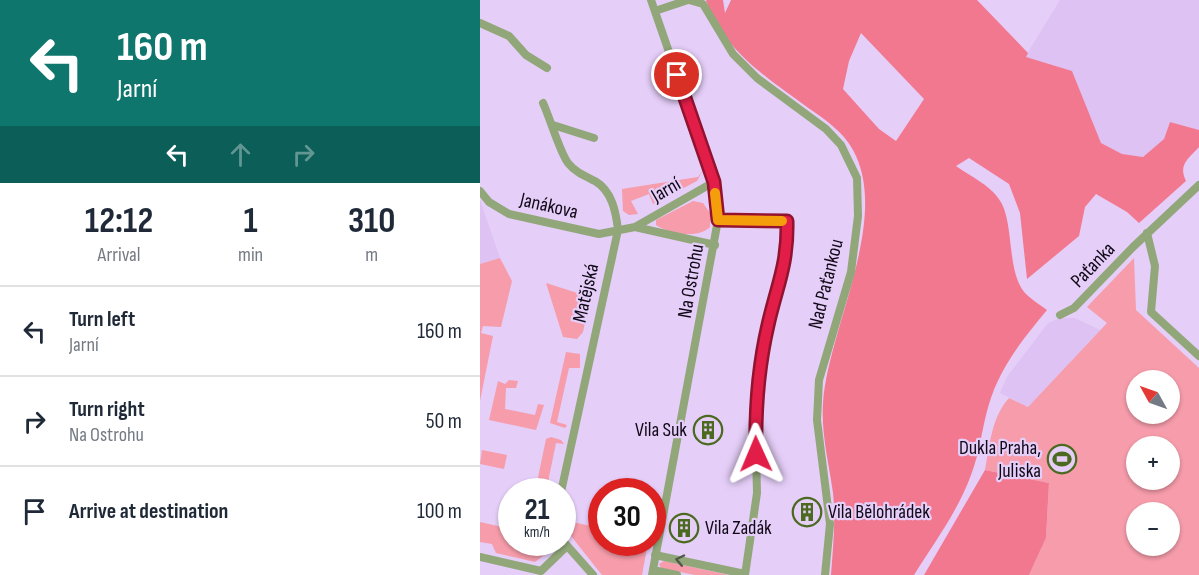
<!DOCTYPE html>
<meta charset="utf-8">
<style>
:root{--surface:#fff;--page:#f6f6f7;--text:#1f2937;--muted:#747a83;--line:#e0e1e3}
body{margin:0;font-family:"Sofia Sans Condensed",sans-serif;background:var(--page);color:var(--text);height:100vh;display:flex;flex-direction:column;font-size:22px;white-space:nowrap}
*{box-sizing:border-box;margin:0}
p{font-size:20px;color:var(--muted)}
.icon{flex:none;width:33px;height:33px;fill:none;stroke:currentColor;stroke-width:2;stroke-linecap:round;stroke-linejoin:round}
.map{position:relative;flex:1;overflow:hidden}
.details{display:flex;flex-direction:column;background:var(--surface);width:480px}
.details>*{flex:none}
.banner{background:#0f766e;color:#fff;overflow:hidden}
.needle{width:39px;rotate:310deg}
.tools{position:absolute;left:646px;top:370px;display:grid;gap:12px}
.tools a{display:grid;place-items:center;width:54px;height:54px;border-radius:50%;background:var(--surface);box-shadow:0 2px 4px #0004;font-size:30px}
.speed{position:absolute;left:18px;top:478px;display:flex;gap:12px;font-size:30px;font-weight:700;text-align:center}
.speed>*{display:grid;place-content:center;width:78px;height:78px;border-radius:50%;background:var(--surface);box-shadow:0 2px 4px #0004;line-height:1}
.speed small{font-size:15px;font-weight:400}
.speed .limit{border:9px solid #d22;background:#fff;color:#111}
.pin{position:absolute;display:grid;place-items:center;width:51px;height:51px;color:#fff;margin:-26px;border:3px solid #fff;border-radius:50%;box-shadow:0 2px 6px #0007}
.me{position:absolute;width:66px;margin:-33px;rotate:359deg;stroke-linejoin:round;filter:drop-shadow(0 0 4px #0008)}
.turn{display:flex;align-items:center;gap:21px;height:126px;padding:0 18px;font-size:27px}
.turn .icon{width:78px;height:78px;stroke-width:2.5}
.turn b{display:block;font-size:42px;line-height:51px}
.lanes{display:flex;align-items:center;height:57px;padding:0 18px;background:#0003;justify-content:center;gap:30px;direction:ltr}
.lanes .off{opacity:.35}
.eta{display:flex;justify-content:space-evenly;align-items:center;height:102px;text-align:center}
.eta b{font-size:36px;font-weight:700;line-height:42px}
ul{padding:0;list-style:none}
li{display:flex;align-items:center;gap:18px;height:90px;padding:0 18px;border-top:2px solid var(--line)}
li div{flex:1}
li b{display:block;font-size:22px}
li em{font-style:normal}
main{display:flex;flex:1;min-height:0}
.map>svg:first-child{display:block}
</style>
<main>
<section class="details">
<div class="banner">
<div class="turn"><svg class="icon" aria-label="left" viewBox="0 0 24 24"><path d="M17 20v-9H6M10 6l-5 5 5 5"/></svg><div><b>160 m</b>Jarní</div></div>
<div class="lanes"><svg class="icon" aria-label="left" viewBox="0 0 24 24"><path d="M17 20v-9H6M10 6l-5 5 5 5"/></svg><svg class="icon off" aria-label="ahead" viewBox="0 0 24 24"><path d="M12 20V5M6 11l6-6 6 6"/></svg><svg class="icon off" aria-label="right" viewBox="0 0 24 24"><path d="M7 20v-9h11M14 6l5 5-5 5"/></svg></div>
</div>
<div class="eta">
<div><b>12:12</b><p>Arrival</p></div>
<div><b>1</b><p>min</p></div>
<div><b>310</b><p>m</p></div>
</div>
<ul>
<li><svg class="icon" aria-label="left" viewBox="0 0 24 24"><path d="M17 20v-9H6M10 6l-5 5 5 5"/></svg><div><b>Turn left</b><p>Jarní</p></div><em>160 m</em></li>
<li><svg class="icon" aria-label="right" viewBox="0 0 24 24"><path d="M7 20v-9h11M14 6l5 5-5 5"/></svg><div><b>Turn right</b><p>Na Ostrohu</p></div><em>50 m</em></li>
<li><svg class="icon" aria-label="arrive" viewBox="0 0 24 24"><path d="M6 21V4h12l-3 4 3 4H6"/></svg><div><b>Arrive at destination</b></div><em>100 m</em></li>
</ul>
</section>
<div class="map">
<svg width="719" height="575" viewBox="0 0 719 575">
<rect width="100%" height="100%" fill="#e5cef8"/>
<path fill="#ddc2f3" d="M580 0H719V130L690 122 684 139 663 157 642 154 621 143 592 71 545 57Z
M0 200 20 258 0 264Z
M580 318H595L620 330 548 407 520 393 527 377 568 323Z"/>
<path fill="#f69caa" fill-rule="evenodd" d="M223 170 217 181 173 204 169 194 151 201 158 214 149 215 143 211 142 189 218 177Z
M213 201 223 203 230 213V227C218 239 189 234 176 225V220Z
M20 258 32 281 21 327 3 326 1 333 13 336 0 401V264Z
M654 258 656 310 719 368V575H549L566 538 569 483 505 470C510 445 511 418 529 398L548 407 627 323 607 307ZM657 381H690V414H657ZM657 447H690V480H657ZM657 513H690V546H657Z
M66 283 110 297 103 332 97 339 83 337Z
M86 352 100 354V368H89L77 422 87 425 85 428 70 423Z
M29 380 38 381 36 388H26L25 409 55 415 58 404 64 405 56 430 9 420 18 381 25 384Z
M71 437 81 440 84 444 76 443 68 482 71 492H55L66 439Z
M2 450 27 455 24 469 0 464Z
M0 522 31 529 32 543H70L72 549 55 562 16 553 12 544 0 542Z
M92 522 121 528 122 543H168L162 575H122L87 531 85 526Z
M184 561 249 575H215L181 568 179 564Z"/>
<path fill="#f2788f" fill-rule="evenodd" d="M226 0H243L245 13 251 0H497L548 53 546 57 592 71 621 143 642 154 663 157 684 139 690 122 719 130V147C708 159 698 165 706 181L659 223 647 212 616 194 605 207 599 236 547 279 540 213 529 184 489 158 476 166C491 177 513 186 522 204 534 229 527 272 545 293 551 299 560 305 567 310 543 339 520 367 509 404 502 427 500 452 491 475 478 511 454 543 434 575H351C353 547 356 521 353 493 349 463 341 434 343 403 348 329 411 219 373 150 363 131 344 119 327 107 287 78 242 49 226 0ZM381 33 444 99 416 141 399 129 363 89 369 61Z
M505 470 569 483 566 538 549 575H444Z"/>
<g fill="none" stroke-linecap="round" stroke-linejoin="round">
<path stroke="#91a77a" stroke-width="8" d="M171 0 234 182 238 220 172 575
M209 0 223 4 253 54 277 78 346 129 361 145 377 178 378 216 371 272 339 380 337 420 350 524 345 575
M175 11 208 0
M0 23 29 36 46 55 67 68
M63 103C70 118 80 153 88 163 95 172 105 176 115 181 132 191 136 212 138 230L81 492
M73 125 114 138
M0 191 9 202 29 214 119 234 155 227 234 182
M238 220 307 221V252L279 367 275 414 277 493 265 575
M155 227 235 245
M667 233 675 266 671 312 719 356
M580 315 594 308 653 247 719 185
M82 540 113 575
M175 555 265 574
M0 557 61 571 87 546
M173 570 197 575"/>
</g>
<defs><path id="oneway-chevron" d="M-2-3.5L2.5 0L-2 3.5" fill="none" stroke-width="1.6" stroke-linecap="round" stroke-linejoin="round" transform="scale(1.5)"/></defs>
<use stroke="#505848" href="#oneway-chevron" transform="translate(200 560) rotate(-168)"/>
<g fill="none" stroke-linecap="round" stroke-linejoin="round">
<g stroke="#92132f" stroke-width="15">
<path id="route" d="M197 75 234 182 238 220 307 221C308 265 297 285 288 325 278 368 275 410 276 454"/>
</g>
<use href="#route" stroke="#e11d48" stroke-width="10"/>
<path stroke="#f59e0b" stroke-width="10" d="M235 193 238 220 302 221"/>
</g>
<defs>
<g id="building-ring" transform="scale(1.5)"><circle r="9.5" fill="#e5cef8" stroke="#4b6a20" stroke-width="1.5"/><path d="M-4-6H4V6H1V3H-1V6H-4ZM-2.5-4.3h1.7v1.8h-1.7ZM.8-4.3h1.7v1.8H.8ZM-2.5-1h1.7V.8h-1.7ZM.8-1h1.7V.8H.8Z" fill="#4b6a20"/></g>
<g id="stadium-ring" transform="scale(1.5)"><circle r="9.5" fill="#e5cef8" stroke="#4b6a20" stroke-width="1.5"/><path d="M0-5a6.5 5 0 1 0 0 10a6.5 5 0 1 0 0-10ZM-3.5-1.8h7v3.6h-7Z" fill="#4b6a20"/></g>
</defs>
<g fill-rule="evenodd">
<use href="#building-ring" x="228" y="430"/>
<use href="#stadium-ring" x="582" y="459"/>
<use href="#building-ring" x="327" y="512"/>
<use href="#building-ring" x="204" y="528"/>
</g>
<g text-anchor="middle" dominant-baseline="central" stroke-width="4.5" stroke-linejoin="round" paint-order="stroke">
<g font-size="20" fill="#100816" stroke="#e5cef8">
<text transform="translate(186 190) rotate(-30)">Jarní</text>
<text transform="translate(69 206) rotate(13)">Janákova</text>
<text transform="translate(613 265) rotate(-46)">Paťanka</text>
<text transform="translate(211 281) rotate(-80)">Na Ostrohu</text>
<text transform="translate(346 284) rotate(-76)">Nad Paťankou</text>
<text transform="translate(106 293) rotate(-77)">Matějská</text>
</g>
<g font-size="20" fill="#100816" stroke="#e5cef8" text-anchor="end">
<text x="207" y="430">Vila Suk</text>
<text x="561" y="448">Dukla Praha,<tspan x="561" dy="23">Juliska</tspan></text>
<text x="348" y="512" text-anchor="start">Vila Bělohrádek</text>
<text x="225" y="528" text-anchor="start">Vila Zadák</text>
</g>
</g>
</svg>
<div class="tools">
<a><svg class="needle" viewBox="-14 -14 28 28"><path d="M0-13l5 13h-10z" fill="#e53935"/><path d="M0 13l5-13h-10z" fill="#747a83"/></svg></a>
<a>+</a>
<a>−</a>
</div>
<div class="speed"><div>21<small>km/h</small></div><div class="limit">30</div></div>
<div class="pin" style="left:197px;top:75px;background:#d93025"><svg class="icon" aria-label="arrive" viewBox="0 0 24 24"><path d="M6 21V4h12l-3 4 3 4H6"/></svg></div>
<svg class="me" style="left:276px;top:454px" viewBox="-20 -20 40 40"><path d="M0-17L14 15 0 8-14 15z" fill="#e11d48" stroke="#fff" stroke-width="4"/></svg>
</div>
</main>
